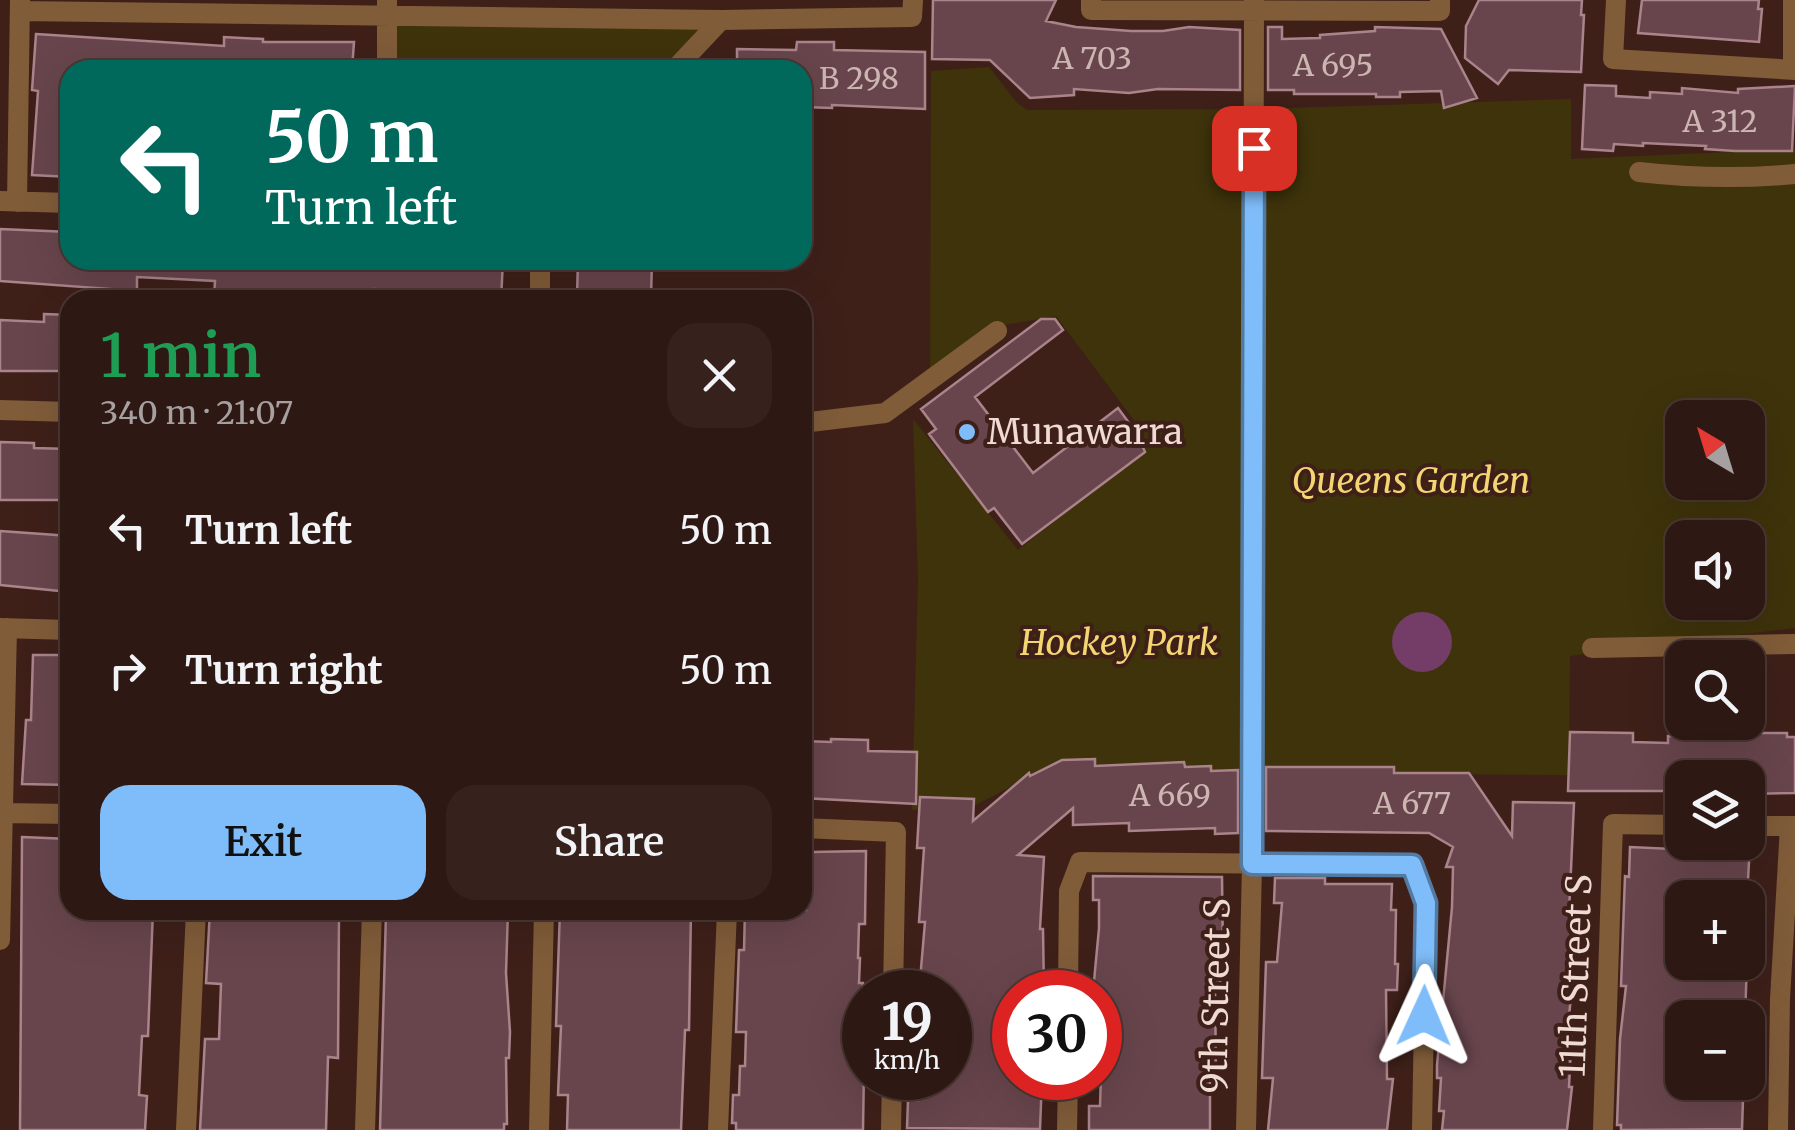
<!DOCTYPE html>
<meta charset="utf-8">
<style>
:root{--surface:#2e1813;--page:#36211c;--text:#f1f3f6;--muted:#a7a0a0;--line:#493733;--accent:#7fbdfa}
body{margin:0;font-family:Merriweather,serif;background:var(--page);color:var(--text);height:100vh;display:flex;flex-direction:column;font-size:38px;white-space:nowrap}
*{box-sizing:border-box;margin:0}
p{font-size:32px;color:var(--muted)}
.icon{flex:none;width:55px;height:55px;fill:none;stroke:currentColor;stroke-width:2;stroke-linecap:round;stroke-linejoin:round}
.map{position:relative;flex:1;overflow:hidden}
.drawer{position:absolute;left:60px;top:290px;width:752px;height:630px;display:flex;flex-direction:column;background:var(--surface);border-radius:30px;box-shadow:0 10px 40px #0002,0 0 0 2px var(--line)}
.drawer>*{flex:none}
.hud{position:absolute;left:60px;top:60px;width:752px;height:210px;border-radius:30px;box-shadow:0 10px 40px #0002,0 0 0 2px var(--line);background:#00695c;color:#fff;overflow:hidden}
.needle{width:65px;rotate:322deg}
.tools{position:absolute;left:1665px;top:400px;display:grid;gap:20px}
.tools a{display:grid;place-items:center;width:100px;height:100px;border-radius:20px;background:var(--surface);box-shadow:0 10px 40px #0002,0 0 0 2px var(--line);font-size:50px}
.speed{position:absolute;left:842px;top:970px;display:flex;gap:20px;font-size:50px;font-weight:700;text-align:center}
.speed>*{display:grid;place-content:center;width:130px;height:130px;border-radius:50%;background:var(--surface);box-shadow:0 10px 40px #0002,0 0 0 2px var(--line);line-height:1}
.speed small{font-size:25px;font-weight:400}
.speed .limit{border:15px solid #d22;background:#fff;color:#111}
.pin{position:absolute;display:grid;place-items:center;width:85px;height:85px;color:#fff;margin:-42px;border-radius:20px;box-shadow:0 5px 15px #0006}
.me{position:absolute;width:110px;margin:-55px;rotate:1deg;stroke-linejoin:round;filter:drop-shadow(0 0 8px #0008)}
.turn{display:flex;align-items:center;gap:35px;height:210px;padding:0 40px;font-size:45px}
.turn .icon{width:130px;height:130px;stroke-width:2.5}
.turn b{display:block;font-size:70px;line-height:85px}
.round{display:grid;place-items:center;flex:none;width:105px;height:105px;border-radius:30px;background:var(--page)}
.overview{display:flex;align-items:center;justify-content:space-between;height:170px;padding:0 40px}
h1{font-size:60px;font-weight:600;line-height:75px;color:#1e9e55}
.button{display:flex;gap:20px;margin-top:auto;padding:20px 40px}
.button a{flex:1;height:115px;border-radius:30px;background:var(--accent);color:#111;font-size:40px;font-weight:600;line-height:115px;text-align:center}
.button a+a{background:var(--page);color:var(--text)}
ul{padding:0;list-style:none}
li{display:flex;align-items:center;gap:30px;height:140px;padding:0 40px}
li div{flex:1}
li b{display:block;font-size:38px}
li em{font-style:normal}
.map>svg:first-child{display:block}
</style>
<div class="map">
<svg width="1795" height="1130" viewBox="0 0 1795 1130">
<rect width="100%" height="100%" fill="#3e2019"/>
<path fill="#3e330b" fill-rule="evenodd" d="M387 16 721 20 674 70H387Z
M989 67 1017 103 1027 110 1254 109 1571 99V159L1795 149V628L1570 656 1569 775 1252 773 1023 780 972 807 912 810 918 579 913 419 1018 550 1137 457 1142 431 1056 316 998 326 930 375 931 71ZM1682 418H1748V482H1682ZM1682 538H1748V602H1682Z"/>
<path fill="#733d67" d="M1392 642a30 30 0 1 1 60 0a30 30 0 1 1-60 0Z"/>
<path fill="#68454c" stroke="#aa838b" stroke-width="2.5" d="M933 0H1056L1046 21 1076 27 1131 31H1163L1189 27 1240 30V90L1158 89 1129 93 1074 89V95L1030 98 990 60 932 59Z
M1479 0H1582L1581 15H1584L1581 72 1509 70 1498 84 1465 58 1466 26Z
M1642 0H1759L1758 9H1762L1759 42 1638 33Z
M1268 27H1282V39L1320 38V35L1375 31V27L1441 29 1477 98 1444 108 1441 91 1400 92V97H1376V94H1294V90H1268Z
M36 34 224 46V37L263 39V42H354L352 70H70V177L32 175 38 91 32 90Z
M797 42H834V50L925 52V109L832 105V108L802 107V70H737V49L796 50Z
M1585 85 1616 86V96L1650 98V92L1682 94V88L1738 93V89L1795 86 1792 151H1735L1705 149 1706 146 1643 143V146L1614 144 1613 151 1582 149Z
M0 229 70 232V260H503L501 300H441L442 293 374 289V300L256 294 255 299 214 297 215 281 137 277V291L0 281Z
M578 260H652L651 298 577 297Z
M44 314 70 315V371H0V320L44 322Z
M1041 319H1055L1063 330 975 397 1033 473 1118 408 1138 435 1145 452 1022 544 994 508 988 512 929 434 936 429 921 409Z
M0 442 34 443V448L70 449V500H0Z
M0 531 70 536V592L0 585Z
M33 655H70V785L22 784 26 720H31Z
M1570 732 1633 733V742L1668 743V736H1697V733H1787V737H1795V793L1748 794V778H1682V789L1664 791H1568Z
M831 739 868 740V751L917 752 916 804 802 798V741L831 742Z
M1095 759V766L1184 762 1185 767 1211 766V771L1238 770V833L1215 834V828L1129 831V823L1073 825V808L1018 855 1044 857 1040 929H1043L1044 992H1015V1078H1042L1040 1129 907 1128 908 1100H918L919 1078H950V992H919L925 922H919L924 848H917L920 797 974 799 973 821 1029 773 1030 776 1062 760Z
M1266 767H1394V773H1469L1512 836 1513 802 1574 803 1569 913H1575L1576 944 1568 1027H1572L1569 1087H1572L1567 1130H1442L1444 1111H1439L1441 1078H1437V1065L1452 907 1453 867H1446L1453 847 1429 833 1266 831Z
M22 837 70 839V910H153L148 1036H142L139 1095 147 1096 145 1130H20Z
M1695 842 1750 844 1747 898H1682V962H1747L1745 1018H1682V1082H1748V1100H1743L1742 1129 1621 1130V1125H1617L1620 1039 1626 986H1621L1625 876 1629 877 1630 847 1695 850Z
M866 851 865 924H859L858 958H860L859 983H863L858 1070H864L863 1130H736V1123H732L733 1095H739L740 1066H745L746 1032H736L739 950H744L745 910H806L807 891H812V852Z
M1093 876 1222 877 1223 955H1221L1220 985H1215L1216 1074H1210V1130H1089V1106H1100L1101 1074 1100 992H1093L1099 928V900H1093Z
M1275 878H1325V884H1392L1391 910H1396L1395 964H1398L1397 990H1386L1387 1079H1393L1387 1130H1268L1273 1078H1262L1266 962H1277L1282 903H1274Z
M210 910H332V915L339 916 338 1058 328 1057 326 1130H200L205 1039H219L221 984 206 983Z
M394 910H508L506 973 510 1032 509 1058H506L507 1124H504V1130H380L386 913H394Z
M560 910H691L689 1030H685L681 1130H567L568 1095H558L561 1026H556Z"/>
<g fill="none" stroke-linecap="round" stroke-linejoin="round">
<path stroke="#805c39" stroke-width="20" d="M1091 0V10L1440 11V0
M1616 0 1613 59 1795 70
M20 11 721 20 912 17 913 0
M1793 69V0
M387 70V0
M674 70 721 20
M1639 172C1692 178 1742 179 1795 174
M0 201 70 203
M17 202 20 0
M540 300V260
M0 410 70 412
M802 423 885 413 997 331
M0 628 70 630
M1592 648 1795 644
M4 813 70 814
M1748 826H1795
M802 828 896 832 893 992
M0 940 7 628
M1068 992 1069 891 1080 862 1412 865 1426 903 1422 1130
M186 1130 196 910
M365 1130 372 910
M539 1130 544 910
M718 1130 727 910
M891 1130 892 1078
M1067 1130 1068 1078
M1246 1130 1252 864 1254 0
M1603 1130 1613 824 1682 825
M1778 1130 1780 999 1790 826"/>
</g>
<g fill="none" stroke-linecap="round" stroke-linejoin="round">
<g stroke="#537ba2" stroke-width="25">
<path id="route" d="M1254 148 1252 864 1412 865 1426 903 1424 1016"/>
</g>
<use href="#route" stroke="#7fbdfa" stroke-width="18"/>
</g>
<circle fill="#7fbdfa" stroke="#3e2019" stroke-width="4" cx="967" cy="432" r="10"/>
<g text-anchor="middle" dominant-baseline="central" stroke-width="8" stroke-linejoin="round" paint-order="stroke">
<g font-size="30" fill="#cdb5b2">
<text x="1092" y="58">A 703</text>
<text x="1333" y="65">A 695</text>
<text x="859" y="78">B 298</text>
<text x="1720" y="121">A 312</text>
<text x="1170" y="795">A 669</text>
<text x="1412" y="803">A 677</text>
</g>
<g font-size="35" fill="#efdad4" stroke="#3e2019" text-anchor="start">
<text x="987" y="432">Munawarra</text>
</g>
<g font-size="35" font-style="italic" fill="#f3d571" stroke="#3e2019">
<text x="1411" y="481">Queens Garden</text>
<text x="1119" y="643">Hockey Park</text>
</g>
<g font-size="35" fill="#efdad4" stroke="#3e2019">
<text transform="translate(1576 976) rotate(-88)">11th Street S</text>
<text transform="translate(1216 996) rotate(-89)">9th Street S</text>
</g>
</g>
</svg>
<div class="tools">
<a><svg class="needle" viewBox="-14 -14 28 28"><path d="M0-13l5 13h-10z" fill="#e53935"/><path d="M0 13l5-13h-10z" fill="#a7a0a0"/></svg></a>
<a><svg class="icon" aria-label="sound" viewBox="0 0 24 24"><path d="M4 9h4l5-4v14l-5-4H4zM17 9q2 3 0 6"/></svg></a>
<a><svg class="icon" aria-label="search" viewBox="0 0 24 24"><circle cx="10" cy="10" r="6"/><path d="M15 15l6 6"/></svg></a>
<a><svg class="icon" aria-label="layers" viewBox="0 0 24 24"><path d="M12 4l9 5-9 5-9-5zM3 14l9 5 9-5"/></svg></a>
<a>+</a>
<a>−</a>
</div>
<div class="speed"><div>19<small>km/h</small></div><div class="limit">30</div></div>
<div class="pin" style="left:1254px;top:148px;background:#d93025"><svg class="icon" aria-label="arrive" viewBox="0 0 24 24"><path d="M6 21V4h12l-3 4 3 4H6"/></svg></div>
<svg class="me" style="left:1424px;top:1016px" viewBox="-20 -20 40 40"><path d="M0-17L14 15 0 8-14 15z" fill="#7fbdfa" stroke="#fff" stroke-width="4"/></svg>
<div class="hud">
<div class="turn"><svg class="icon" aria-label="left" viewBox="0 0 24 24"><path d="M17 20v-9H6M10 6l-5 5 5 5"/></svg><div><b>50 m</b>Turn left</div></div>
</div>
<section class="drawer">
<div class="overview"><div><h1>1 min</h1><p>340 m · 21:07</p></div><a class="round"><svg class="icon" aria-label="close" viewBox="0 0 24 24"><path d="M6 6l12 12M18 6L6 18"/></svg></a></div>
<ul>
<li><svg class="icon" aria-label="left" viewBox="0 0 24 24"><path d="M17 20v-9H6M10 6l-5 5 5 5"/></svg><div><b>Turn left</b></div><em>50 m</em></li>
<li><svg class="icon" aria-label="right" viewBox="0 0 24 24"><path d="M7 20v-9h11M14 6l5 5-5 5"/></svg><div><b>Turn right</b></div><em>50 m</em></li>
</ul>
<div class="button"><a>Exit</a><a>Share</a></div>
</section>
</div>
